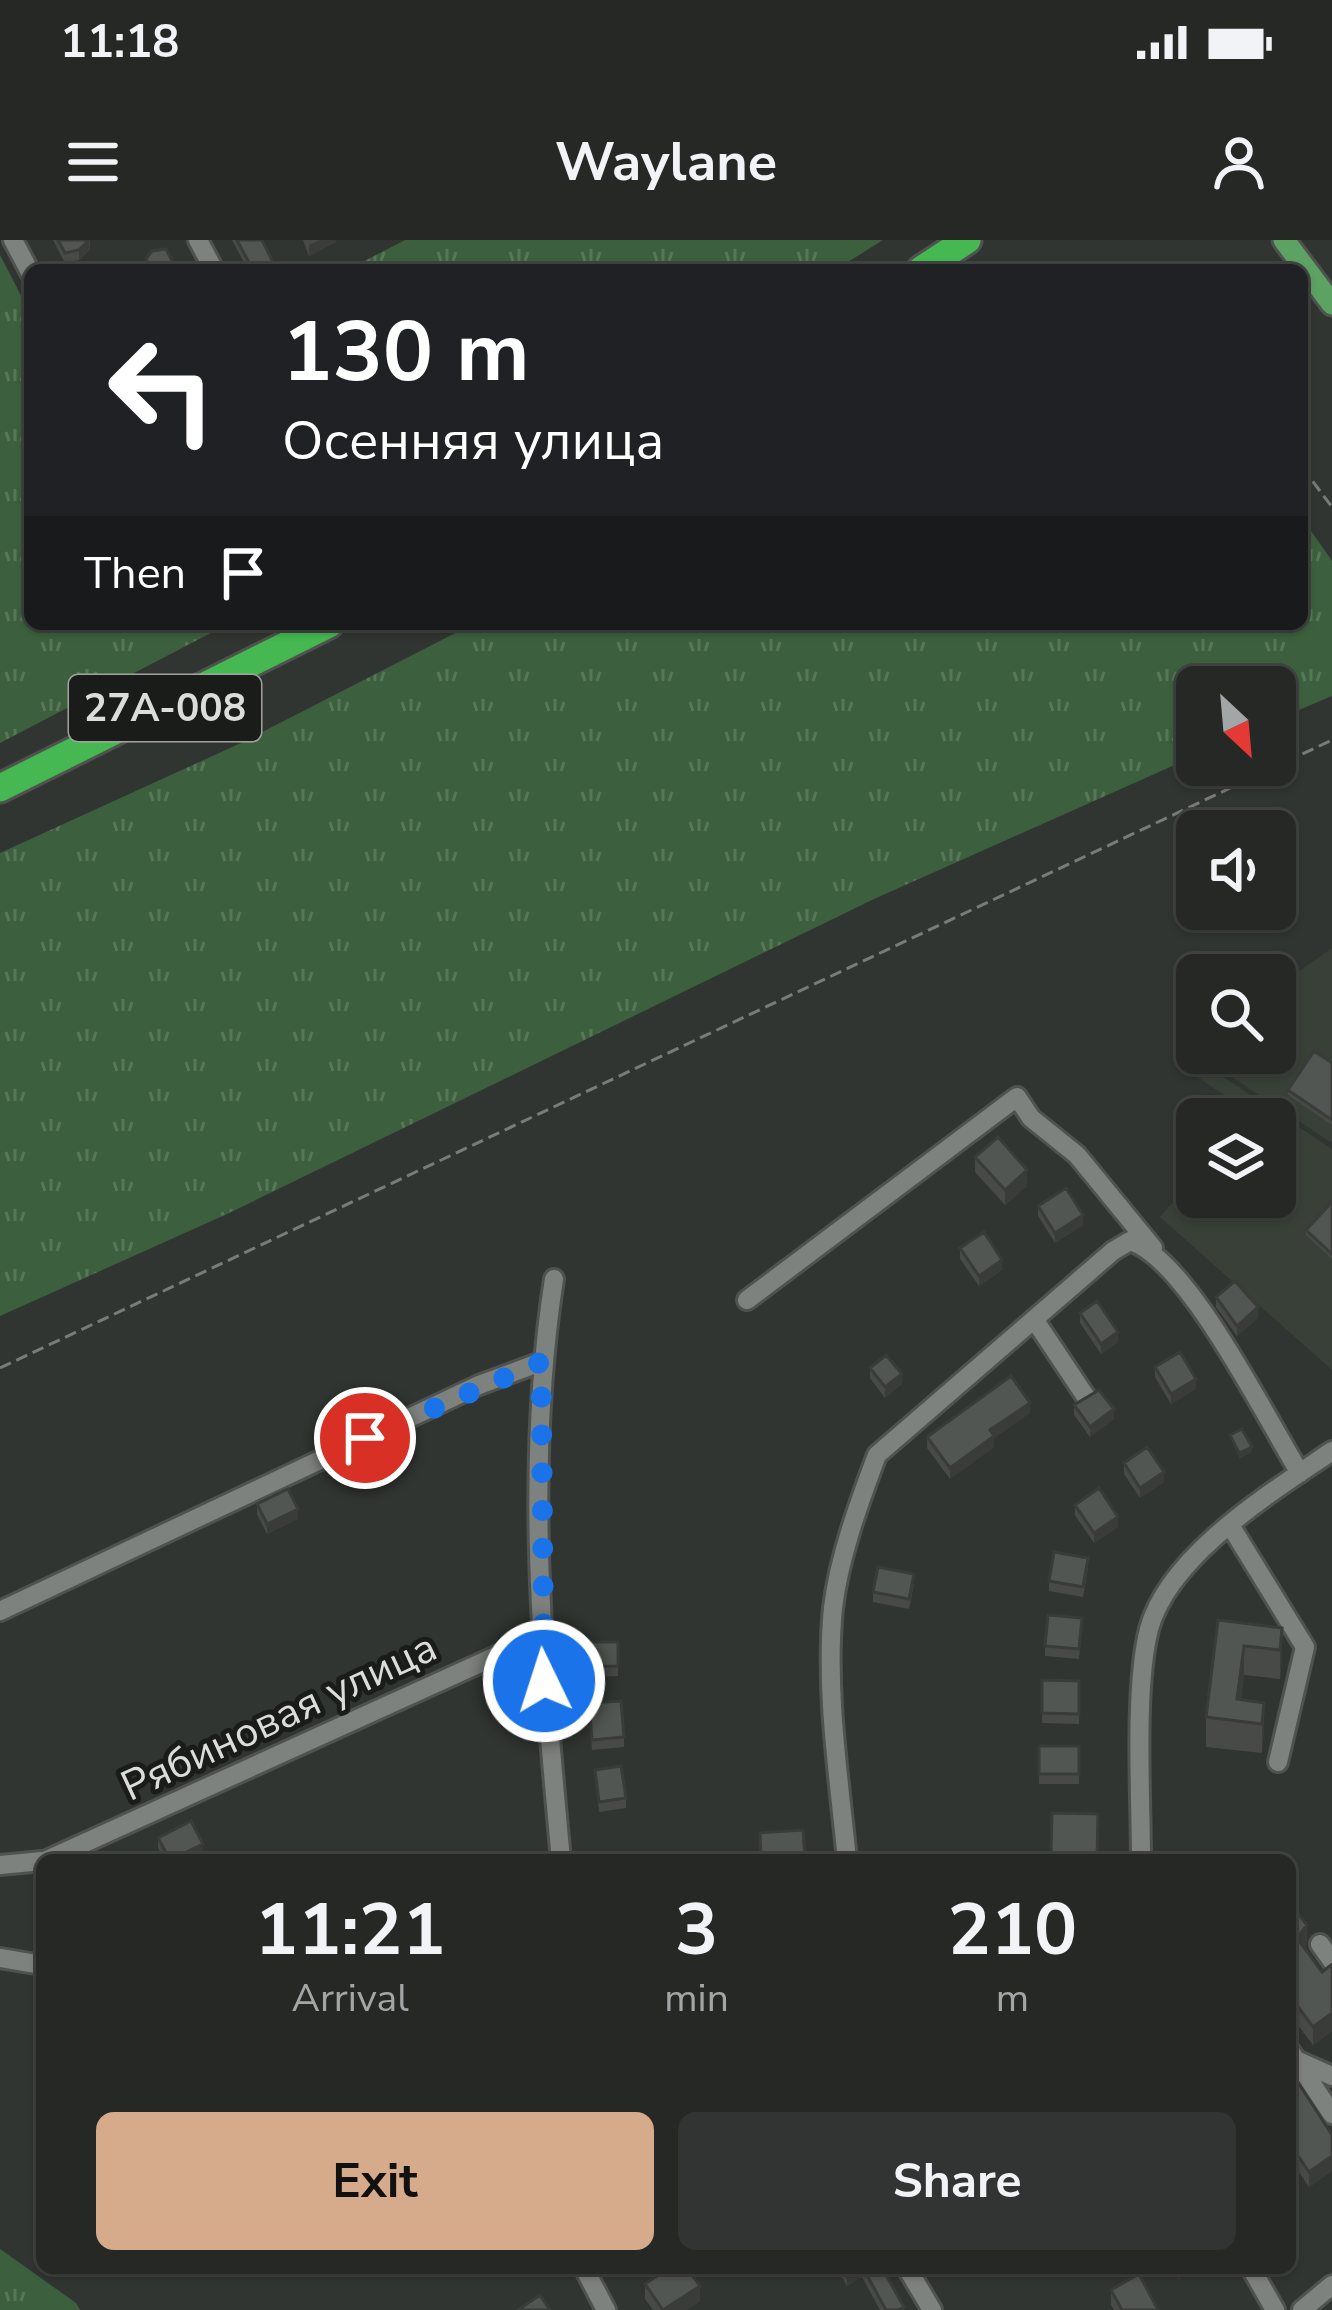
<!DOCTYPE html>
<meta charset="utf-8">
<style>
:root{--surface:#252825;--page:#313432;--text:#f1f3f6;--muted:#a3a6a7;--line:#424442;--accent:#d6ab8b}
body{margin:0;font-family:"Nunito Sans",sans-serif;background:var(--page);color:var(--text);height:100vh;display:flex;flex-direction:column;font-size:45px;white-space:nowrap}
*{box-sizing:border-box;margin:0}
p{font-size:39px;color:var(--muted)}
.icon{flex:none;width:66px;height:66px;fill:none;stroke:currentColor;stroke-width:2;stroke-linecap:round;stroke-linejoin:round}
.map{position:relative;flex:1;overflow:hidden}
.drawer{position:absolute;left:36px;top:1614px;width:1260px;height:420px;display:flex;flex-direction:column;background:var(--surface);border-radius:18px;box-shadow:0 3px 9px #0004,0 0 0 3px var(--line)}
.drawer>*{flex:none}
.banner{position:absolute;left:24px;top:24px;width:1284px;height:366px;border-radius:18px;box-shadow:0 3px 9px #0004,0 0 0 3px var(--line);background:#202124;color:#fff;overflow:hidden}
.needle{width:78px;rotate:154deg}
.fabs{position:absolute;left:1176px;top:426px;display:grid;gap:24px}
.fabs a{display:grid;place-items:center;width:120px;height:120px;border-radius:18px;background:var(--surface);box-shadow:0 3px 9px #0004,0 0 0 3px var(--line);font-size:60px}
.pin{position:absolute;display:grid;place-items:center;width:102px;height:102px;color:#fff;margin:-51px;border:6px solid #fff;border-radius:50%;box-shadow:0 3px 12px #0007}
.me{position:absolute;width:132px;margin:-66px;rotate:356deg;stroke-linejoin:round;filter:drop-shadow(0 0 9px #0008)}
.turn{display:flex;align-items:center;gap:42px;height:252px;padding:0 60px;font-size:54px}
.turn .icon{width:156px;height:156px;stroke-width:2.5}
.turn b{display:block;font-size:84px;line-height:102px}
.then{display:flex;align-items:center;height:114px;padding:0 60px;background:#0003;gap:24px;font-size:45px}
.eta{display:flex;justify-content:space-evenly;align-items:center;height:204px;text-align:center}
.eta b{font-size:72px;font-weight:700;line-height:84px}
.button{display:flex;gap:24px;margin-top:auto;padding:24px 60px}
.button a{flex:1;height:138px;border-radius:18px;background:var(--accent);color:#111;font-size:48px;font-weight:700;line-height:138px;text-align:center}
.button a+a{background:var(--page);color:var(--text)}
.status{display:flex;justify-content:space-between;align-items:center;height:84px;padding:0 60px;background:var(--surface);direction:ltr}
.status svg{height:33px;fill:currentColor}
header{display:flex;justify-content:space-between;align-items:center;height:156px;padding:0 60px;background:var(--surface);font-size:54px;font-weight:700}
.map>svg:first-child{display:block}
</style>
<div class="status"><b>11:18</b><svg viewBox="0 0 49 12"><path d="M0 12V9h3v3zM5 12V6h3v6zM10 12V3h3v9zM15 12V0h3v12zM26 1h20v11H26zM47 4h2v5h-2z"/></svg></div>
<header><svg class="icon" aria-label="menu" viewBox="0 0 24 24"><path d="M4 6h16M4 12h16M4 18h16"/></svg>Waylane<svg class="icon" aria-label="person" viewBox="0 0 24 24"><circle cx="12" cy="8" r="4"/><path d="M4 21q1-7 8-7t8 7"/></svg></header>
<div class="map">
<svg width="1332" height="2070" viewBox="0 0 1332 2070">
<defs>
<pattern id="grass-tufts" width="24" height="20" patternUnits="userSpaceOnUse" patternTransform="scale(3)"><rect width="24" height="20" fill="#3c603d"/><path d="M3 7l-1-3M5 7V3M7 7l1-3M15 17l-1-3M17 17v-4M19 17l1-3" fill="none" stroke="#587658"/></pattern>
</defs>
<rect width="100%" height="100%" fill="#313531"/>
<path fill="#384038" d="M1332 708V903L1188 808 1197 802V813H1275V748Z
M1184 811 1332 909V1130L1160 977 1197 935V957H1275V879H1247L1251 873 1172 820Z"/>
<path fill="url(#grass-tufts)" d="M405 0H883L835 30H347Z
M0 15 30 73V384H228L0 503Z
M1302 278 1332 321V456L1275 480V447H1197V515L874 659 227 974 0 1076V613L241 503 473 384H1302Z
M0 2009 76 2063 80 2070H0Z"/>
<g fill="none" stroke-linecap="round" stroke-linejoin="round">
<g stroke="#4f524f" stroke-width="24">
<path id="minor" d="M13 0 30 32
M198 0 214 30
M554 1039C524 1231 543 1427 561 1620
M747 1060 1017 857 1031 878 1077 915 1153 1008
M1034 1079 1086 1157
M1230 1285 1305 1407 1278 1522
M0 1371 479 1145 541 1122
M47 1620 540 1396
M847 1620C839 1538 825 1450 833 1368 839 1317 859 1263 877 1215L1113 1011 1130 1001C1188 1019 1265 1177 1300 1233
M1141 1620C1141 1556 1134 1448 1149 1389 1169 1315 1272 1252 1332 1211
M0 1625 42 1621
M1320 1704 1332 1721
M0 1718 42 1725
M1290 1811 1332 1874
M1296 1820 1332 1836
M584 2028 606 2070
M907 2028 932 2070
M1251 2028 1275 2070
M1302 2070 1332 2045"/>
</g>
<g stroke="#4f524f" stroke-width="27">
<path id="major" d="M1284 0 1332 64"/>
</g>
<g stroke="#4f524f" stroke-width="33">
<path id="highway" d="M921 30 967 0
M0 548 329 384"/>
</g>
<path stroke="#787b78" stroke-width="3" stroke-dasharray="12 6" stroke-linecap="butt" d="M1302 227 1332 267
M0 1128 1332 500"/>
<use href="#minor" stroke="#7e827e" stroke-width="18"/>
<use href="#major" stroke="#5ca263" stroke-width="21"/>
<use href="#highway" stroke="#45b851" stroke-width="27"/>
</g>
<path fill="#474a47" d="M53 0H90V9L79 20 65 23Z
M232 0H262L272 30H248Z
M303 0H336V2L309 16Z
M1332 823V885L1288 855V850Z
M975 917 1027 946 1005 965 975 932Z
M1332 962V1019L1306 995V990Z
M1038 966 1083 985 1055 1003 1038 976Z
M960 1008 1002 1030 979 1046 960 1019Z
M1216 1057 1258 1078 1237 1096 1216 1067Z
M1080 1073 1118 1102 1101 1114 1080 1083Z
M1155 1127 1196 1149 1171 1164 1155 1137Z
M870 1128 902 1144 885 1158 870 1138Z
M1074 1165 1114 1179 1090 1197 1074 1175Z
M1030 1173 994 1198V1207L950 1239 927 1208V1197Z
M1124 1223 1164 1242 1140 1258 1124 1234Z
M257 1264 298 1279 267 1294 257 1274Z
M1075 1265 1118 1287 1094 1303 1075 1275Z
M1088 1328 1083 1357 1049 1351V1341Z
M914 1344 909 1369 873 1362V1352Z
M1218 1380 1282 1388V1417L1280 1439 1244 1435 1241 1460 1264 1463 1262 1513 1206 1507V1477Z
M1082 1388 1079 1419 1045 1416V1406Z
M586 1402H618V1436L587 1437Z
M1042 1440 1079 1441V1484L1042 1483Z
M589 1474 624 1497V1507L592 1510Z
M1039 1506H1079V1544H1039Z
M595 1530 626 1558V1568L599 1572Z
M1052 1573 1098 1574V1620H1051Z
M158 1598 203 1614 192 1620H164L158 1608Z
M1290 1663 1307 1704 1304 1708 1322 1732 1332 1727V1791L1313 1805 1290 1775Z
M1290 1830 1332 1895V1931L1309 1947 1290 1919Z
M836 2028H882L904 2070H880L862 2037 847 2046Z
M645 2044 700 2061 687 2070H653L645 2059Z
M1111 2050 1158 2070H1114L1111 2065Z"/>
<path fill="#393c39" d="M89 0 90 9 79 20V10Z
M320 0H336V2L309 16V5Z
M1027 930V946L1005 965V950Z
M1083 975V985L1055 1003V993Z
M1002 1020V1030L979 1046V1036Z
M1258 1067V1078L1237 1096V1086Z
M1118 1092V1102L1101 1114V1104Z
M902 1134V1144L885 1158V1147Z
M1196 1139V1149L1171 1164V1154Z
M1030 1163V1173L994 1198V1207L950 1239V1228L990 1190Z
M1114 1169V1179L1090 1197V1187Z
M1252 1207V1212L1239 1219V1213Z
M1164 1232V1242L1140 1258V1248Z
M298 1269V1279L267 1294V1284Z
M1118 1277V1287L1094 1303V1293Z
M1282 1388V1417L1280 1439V1410Z
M1244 1406V1435L1238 1481 1237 1459Z
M1264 1463V1492L1262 1513V1484Z
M203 1604V1614L192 1620H172Z
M1307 1685V1704L1297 1717V1698Z
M1332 1773V1791L1313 1805V1787Z
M1332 1916V1931L1309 1947V1932Z
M860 2028H862V2037L847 2046V2036Z
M1181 2028H1197V2029L1177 2040V2030Z
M700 2046V2061L687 2070H664Z"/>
<path fill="#525652" stroke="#393c39" stroke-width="3" d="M58 0H89L79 10 65 13Z
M237 0H262L272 20 269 30H253Z
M166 9 177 30H152L146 19 152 11Z
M1314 811 1332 823V880L1288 850Z
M998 897 1027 930 1005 950 975 917Z
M1066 948 1083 975 1055 993 1038 966Z
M1332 962V1014L1306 990Z
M984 992 1002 1020 979 1036 960 1008Z
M1235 1041 1258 1067 1237 1086 1216 1057Z
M1097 1061 1118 1092 1101 1104 1080 1073Z
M1180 1112 1196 1139 1171 1154 1155 1127Z
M886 1115 902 1134 885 1147 870 1128Z
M1011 1136 1030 1163 990 1190 994 1196 950 1228 927 1197Z
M1099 1150 1114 1169 1090 1187 1074 1165Z
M1242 1189 1252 1207 1239 1213 1230 1195Z
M1147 1207 1164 1232 1140 1248 1124 1223Z
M1099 1248 1118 1277 1094 1293 1075 1265Z
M288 1249 298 1269 267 1284 257 1264Z
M1054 1312 1088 1318 1083 1347 1049 1341Z
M878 1327 914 1334 909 1359 873 1352Z
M1048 1375 1082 1378 1079 1409 1045 1406Z
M1218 1380 1282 1388 1280 1410 1244 1406 1237 1459 1264 1463 1262 1484 1206 1477Z
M586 1402H618V1426L587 1427Z
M1042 1440 1079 1441V1474L1042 1473Z
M621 1461 624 1497 592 1500 589 1463Z
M1039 1506H1079V1534H1039Z
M621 1526 626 1558 599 1562 595 1530Z
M1052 1573 1098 1574 1097 1617 1051 1616Z
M191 1581 203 1604 170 1620 158 1598Z
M803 1590 805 1620H761L760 1593Z
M1290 1663 1307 1685 1297 1698 1322 1732 1331 1725 1332 1727V1773L1313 1787 1290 1756Z
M1290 1830 1332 1895V1916L1309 1932 1290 1904Z
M669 2028H687L700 2046 663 2070 645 2044Z
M842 2028H860L847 2036Z
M863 2028H882L904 2067 898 2070H886Z
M1139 2034 1158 2070H1122L1111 2050Z
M540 2055 550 2070H518Z"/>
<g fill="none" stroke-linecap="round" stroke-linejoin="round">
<path stroke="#1a73e8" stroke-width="21" stroke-dasharray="0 37.8" d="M365 1198 541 1122 544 1441"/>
</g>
<g text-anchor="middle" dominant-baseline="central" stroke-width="10" stroke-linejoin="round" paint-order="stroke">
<rect fill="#1a1c1a" stroke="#a1a3a1" stroke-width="3" x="69" y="435" width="192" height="66" rx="9"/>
<g font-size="39" font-weight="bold" fill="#dbdddb">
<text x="165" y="468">27А-008</text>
</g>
<g font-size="42" fill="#dbdddb" stroke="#1a1c1a">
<text transform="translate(279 1477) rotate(-25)">Рябиновая улица</text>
</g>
</g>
</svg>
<div class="fabs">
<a><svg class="needle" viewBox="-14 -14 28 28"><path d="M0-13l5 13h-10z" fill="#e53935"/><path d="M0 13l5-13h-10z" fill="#a3a6a7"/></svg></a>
<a><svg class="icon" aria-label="sound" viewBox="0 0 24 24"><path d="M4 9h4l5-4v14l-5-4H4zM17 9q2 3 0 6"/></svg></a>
<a><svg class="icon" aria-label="search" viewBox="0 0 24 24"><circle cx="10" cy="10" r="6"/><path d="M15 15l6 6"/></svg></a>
<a><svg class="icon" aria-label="layers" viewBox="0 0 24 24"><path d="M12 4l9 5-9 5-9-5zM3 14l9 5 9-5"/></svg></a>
</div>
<div class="pin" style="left:365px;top:1198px;background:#d93025"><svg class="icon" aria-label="arrive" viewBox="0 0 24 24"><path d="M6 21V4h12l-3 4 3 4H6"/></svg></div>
<svg class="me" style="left:544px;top:1441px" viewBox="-20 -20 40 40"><circle r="17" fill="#1a73e8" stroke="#fff" stroke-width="3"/><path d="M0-11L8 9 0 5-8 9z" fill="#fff"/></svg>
<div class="banner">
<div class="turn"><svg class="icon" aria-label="left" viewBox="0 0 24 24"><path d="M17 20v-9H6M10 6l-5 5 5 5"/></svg><div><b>130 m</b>Осенняя улица</div></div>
<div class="then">Then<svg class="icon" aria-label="arrive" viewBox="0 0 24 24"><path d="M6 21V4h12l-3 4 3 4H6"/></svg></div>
</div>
<section class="drawer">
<div class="eta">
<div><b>11:21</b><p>Arrival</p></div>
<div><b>3</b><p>min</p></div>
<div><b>210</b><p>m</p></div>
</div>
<div class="button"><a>Exit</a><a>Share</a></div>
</section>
</div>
